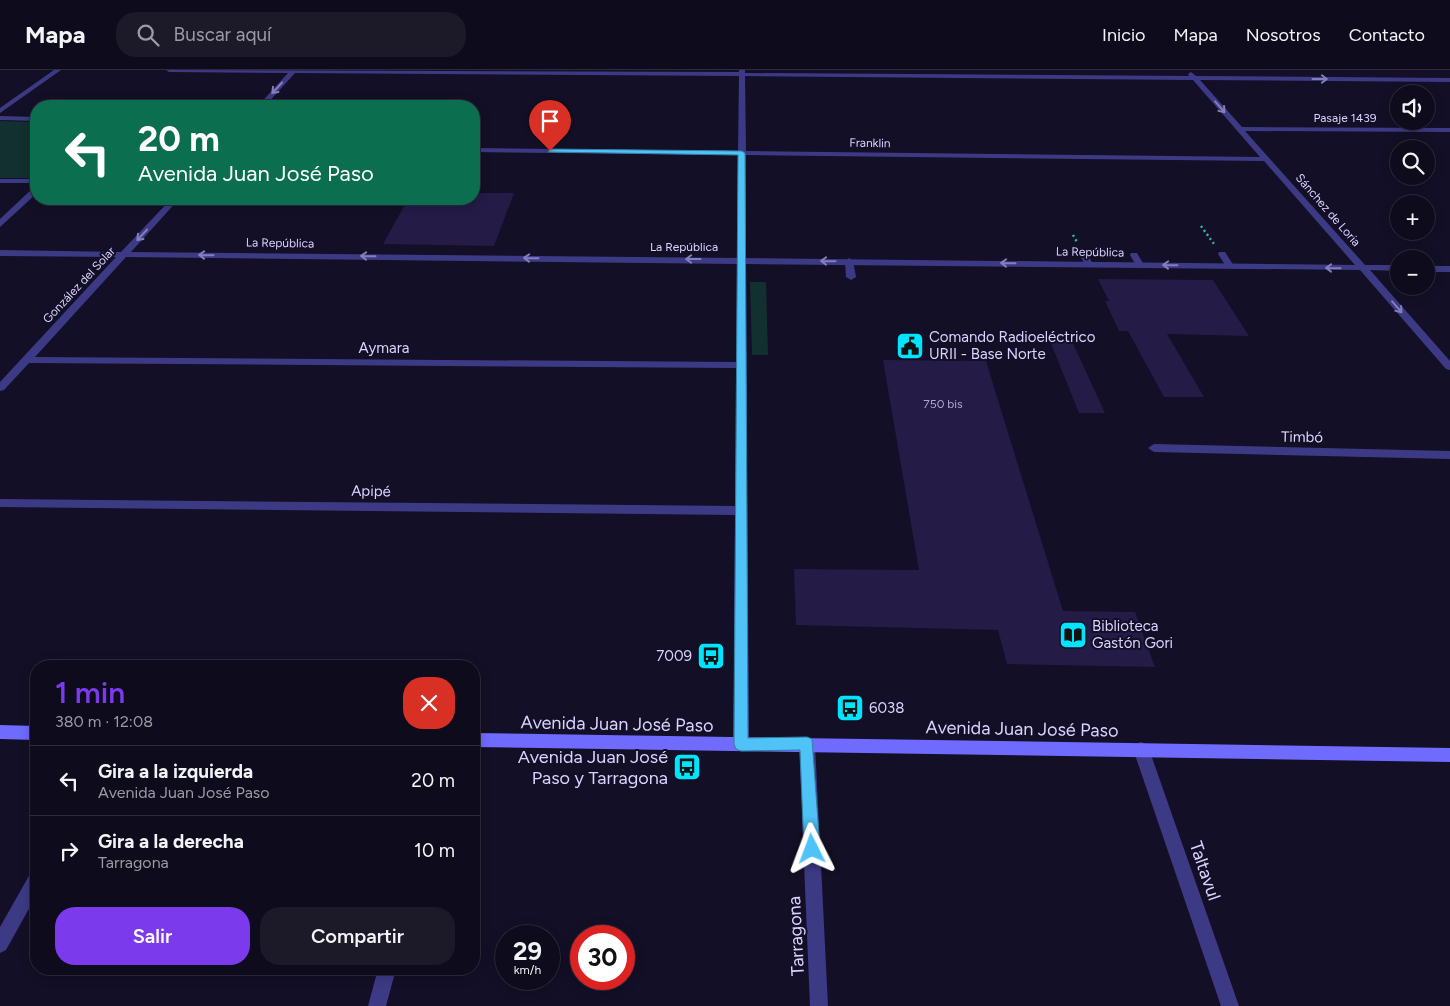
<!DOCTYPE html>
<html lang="es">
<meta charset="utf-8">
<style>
:root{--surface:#0e0b1c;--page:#1c1929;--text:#f1f3f6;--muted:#9b9ba3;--line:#2e2b3b;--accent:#7c3aed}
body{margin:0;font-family:Figtree,sans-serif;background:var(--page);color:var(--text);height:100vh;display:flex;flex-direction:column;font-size:19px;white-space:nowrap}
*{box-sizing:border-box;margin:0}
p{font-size:16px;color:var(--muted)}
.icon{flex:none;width:28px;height:28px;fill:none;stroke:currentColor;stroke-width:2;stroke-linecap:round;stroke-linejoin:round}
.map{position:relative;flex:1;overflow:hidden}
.details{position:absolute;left:30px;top:590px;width:450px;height:315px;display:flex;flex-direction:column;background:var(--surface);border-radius:20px;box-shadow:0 2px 12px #0003,0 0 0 1px var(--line)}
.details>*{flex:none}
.banner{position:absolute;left:30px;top:30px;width:450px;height:105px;border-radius:20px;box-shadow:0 2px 12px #0003,0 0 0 1px var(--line);background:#0b6e4f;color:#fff;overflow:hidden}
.controls{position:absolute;left:1390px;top:15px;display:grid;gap:10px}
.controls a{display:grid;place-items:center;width:45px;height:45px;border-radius:50%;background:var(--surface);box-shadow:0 2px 12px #0003,0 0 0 1px var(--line);font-size:25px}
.speed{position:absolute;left:495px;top:855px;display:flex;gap:10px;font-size:25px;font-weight:700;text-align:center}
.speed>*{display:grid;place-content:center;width:65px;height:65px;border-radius:50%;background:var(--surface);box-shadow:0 2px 12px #0003,0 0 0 1px var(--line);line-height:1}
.speed small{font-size:12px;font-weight:400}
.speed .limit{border:8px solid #d22;background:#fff;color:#111}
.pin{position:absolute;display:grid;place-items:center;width:42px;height:42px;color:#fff;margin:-51px -21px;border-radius:50% 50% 50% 0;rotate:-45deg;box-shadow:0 0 5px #0007}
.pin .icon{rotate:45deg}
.me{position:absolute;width:55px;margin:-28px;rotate:357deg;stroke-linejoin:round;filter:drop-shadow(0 0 4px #0008)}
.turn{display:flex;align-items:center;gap:18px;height:105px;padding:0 25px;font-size:22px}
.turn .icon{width:65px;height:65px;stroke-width:2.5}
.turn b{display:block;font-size:35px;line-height:42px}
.round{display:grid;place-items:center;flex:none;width:52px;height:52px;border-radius:20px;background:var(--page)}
.overview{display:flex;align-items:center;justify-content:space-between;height:85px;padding:0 25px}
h1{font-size:30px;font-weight:600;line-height:38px;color:var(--accent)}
.action{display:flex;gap:10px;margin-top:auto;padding:10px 25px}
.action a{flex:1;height:58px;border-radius:20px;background:var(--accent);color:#fff;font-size:20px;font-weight:600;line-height:58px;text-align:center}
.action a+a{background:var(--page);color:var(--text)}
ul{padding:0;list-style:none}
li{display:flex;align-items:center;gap:15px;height:70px;padding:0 25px;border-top:1px solid var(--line)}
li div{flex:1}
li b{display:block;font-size:19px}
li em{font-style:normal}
header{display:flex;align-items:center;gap:30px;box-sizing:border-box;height:70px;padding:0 25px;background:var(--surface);border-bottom:1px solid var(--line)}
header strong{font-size:24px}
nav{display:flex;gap:28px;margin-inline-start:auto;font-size:18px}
.search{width:350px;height:45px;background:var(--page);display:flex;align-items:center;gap:12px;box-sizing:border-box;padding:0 18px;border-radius:20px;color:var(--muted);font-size:19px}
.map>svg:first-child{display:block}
</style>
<header>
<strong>Mapa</strong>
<div class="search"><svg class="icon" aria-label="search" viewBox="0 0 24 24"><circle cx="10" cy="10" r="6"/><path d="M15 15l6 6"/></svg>Buscar aquí</div>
<nav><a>Inicio</a><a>Mapa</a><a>Nosotros</a><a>Contacto</a></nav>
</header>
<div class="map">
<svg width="1450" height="936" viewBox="0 0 1450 936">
<rect width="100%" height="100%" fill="#130f26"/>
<path fill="#12302f" d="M0 51 36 52V108H0Z
M750 212H766L768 285H752Z"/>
<path fill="#241b47" d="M474 123H514L494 176 383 174 408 129H474Z
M1098 209 1213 210 1249 266 1167 264 1204 327H1164L1128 261H1119L1105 231H1109Z
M1048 266 1070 267 1105 343H1079Z
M883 290 986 291 1063 541 1135 542 1155 597 1007 594 998 560 796 555 794 499 919 500Z"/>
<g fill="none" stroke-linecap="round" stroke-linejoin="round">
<path stroke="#2fb8b0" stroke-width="2.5" stroke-dasharray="2 3" stroke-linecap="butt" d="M1201 156 1214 174
M1073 165 1077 172"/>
<path fill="#3d3a85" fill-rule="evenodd" d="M1080 182H1086L1093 194 1092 196H1086L1079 184Z
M1219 182H1225L1234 196 1233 198H1227L1218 184Z
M1131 183H1137L1144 195 1143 197H1137L1130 185Z
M849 188 853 191 856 207 851 210 846 207 845 191Z"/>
<path fill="#3d3a85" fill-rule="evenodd" d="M54 0H61L0 43V38Z
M166 0 739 2V0H745V3L1189 6 1188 4 1191 2 1196 6 1450 8V12L1200 10 1242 57 1450 58V62L1245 61 1365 195H1399V201L1370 200 1450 291V300L1446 299 1360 200 746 194 749 674 746 679 741 681 736 679 733 674 735 445 0 437V429L735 436 736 298 29 293 4 320 0 321V312L116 187 0 186V180L121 182 171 129H179L131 182 737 188 738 85 474 82V78L738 81 739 6 295 3 265 36H258L288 3 169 2ZM745 6 1193 10 1260 87 746 81ZM746 85 1264 91 1355 195 746 188ZM126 187 737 194 736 292 35 287Z
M0 46 36 47V51L0 50Z
M0 109H36V113H0Z
M33 118H36V124L0 157V149Z
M1426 196H1450V202H1426Z
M1154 374 1450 381V389L1154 382 1148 378Z
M807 667 812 669 815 674 828 936H810L799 674 802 669Z
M1141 672 1146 674 1149 679 1239 936H1221L1133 679 1136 674Z
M36 802V826L6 880 0 883V857L30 804Z
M378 899H396L386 936H368Z"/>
<path fill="#6f6bff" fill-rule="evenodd" d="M0 655 36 656V670L0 669Z
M474 663 1450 678V692L474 677Z"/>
</g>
<defs><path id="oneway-shaft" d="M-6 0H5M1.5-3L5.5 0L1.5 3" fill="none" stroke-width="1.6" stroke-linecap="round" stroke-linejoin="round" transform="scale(1.25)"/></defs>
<g stroke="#837fbc">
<use href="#oneway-shaft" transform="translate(1320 9)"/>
<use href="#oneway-shaft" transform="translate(277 18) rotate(133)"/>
<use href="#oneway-shaft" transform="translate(1220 37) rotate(49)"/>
<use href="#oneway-shaft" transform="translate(142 165) rotate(133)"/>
<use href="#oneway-shaft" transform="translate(206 185) rotate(-179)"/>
<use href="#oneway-shaft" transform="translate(368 186) rotate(-179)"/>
<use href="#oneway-shaft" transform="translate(531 188) rotate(-179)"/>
<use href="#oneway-shaft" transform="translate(693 189) rotate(-180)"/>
<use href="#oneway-shaft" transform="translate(828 191) rotate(-179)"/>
<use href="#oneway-shaft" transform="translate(1008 193) rotate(-179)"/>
<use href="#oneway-shaft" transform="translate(1170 195) rotate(-179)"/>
<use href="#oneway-shaft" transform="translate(1333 198) rotate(-179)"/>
<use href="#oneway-shaft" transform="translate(1397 237) rotate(49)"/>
</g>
<path fill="#4fc3f7" stroke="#337fa1" d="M550 79 742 81 745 83 748 668 807 667 812 669 820 779 817 784 812 786 807 784 804 779 800 680 741 681 736 679 734 674 738 85 548 82Z"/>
<defs>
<g id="civic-square" transform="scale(1.4375)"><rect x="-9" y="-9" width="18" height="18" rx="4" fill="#00e5ff" stroke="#130f26"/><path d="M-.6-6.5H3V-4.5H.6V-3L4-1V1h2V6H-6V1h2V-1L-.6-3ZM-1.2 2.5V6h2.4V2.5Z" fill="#111"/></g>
<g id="library-square" transform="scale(1.4375)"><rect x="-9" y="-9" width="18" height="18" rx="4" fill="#00e5ff" stroke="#130f26"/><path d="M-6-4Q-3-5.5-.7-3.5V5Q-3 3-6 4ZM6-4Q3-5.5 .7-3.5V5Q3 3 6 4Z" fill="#111"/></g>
<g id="bus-square" transform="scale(1.4375)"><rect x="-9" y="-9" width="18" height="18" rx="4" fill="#00e5ff" stroke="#130f26"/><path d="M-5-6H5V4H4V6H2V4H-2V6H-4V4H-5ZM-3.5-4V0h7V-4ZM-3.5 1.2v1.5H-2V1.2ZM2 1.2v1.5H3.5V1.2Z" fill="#111"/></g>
</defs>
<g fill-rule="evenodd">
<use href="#civic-square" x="910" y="276"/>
<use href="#library-square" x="1073" y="565"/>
<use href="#bus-square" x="711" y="586"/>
<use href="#bus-square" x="850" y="638"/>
<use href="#bus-square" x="687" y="697"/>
</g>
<g text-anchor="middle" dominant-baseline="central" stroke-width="4" stroke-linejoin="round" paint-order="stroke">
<g font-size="12" fill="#d9d4ff" stroke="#130f26">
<text x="1345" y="48">Pasaje 1439</text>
<text transform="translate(870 73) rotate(1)">Franklin</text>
<text transform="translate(1328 140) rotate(49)">Sánchez de Loria</text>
<text transform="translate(280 173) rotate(1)">La República</text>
<text x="684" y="177">La República</text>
<text transform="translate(1090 182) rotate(1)">La República</text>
<text transform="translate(79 215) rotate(-47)">González del Solar</text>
</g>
<g font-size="12" fill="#aca6d1">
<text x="943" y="334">750 bis</text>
</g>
<g font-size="15" fill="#d9d4ff" stroke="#130f26" text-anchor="start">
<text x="929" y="267">Comando Radioeléctrico<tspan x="929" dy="17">URII - Base Norte</tspan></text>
<text x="1092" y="556">Biblioteca<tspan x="1092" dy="17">Gastón Gori</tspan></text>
<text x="692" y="586" text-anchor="end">7009</text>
<text x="869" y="638">6038</text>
</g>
<g font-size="15" fill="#d9d4ff" stroke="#130f26">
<text x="384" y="278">Aymara</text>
<text transform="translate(1302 367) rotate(1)">Timbó</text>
<text transform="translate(371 421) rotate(1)">Apipé</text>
</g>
<g font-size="18" fill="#d9d4ff" stroke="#130f26">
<text transform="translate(617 654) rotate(1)">Avenida Juan José Paso</text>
<text transform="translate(1022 659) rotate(1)">Avenida Juan José Paso</text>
<text transform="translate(1205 801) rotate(71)">Taltavul</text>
<text transform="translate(796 866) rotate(-93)">Tarragona</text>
</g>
<g font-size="18" fill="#d9d4ff" stroke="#130f26" text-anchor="end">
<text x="668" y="687">Avenida Juan José<tspan x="668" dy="21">Paso y Tarragona</tspan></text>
</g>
</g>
</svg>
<div class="controls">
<a><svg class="icon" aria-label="sound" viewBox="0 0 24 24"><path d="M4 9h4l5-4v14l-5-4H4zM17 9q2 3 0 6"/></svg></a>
<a><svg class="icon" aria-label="search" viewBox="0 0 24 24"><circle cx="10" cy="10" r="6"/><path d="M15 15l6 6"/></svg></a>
<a>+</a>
<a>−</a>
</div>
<div class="speed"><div>29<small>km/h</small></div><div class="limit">30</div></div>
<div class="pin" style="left:550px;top:81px;background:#d93025"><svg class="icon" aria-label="arrive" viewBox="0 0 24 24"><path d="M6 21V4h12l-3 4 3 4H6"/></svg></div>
<svg class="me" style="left:812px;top:779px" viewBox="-20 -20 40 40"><path d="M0-17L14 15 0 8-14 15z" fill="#4fc3f7" stroke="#fff" stroke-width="4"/></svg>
<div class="banner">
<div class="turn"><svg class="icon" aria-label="left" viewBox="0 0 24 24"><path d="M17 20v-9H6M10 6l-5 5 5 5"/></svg><div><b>20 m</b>Avenida Juan José Paso</div></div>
</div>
<section class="details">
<div class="overview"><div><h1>1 min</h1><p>380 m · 12:08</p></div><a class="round" style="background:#d93025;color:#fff"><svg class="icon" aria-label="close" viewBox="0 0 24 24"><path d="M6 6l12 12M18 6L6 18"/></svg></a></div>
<ul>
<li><svg class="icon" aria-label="left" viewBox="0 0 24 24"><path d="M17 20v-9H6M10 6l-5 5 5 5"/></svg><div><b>Gira a la izquierda</b><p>Avenida Juan José Paso</p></div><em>20 m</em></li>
<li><svg class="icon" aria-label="right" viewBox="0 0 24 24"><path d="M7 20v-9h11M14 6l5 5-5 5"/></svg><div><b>Gira a la derecha</b><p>Tarragona</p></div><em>10 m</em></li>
</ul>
<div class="action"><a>Salir</a><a>Compartir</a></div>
</section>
</div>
